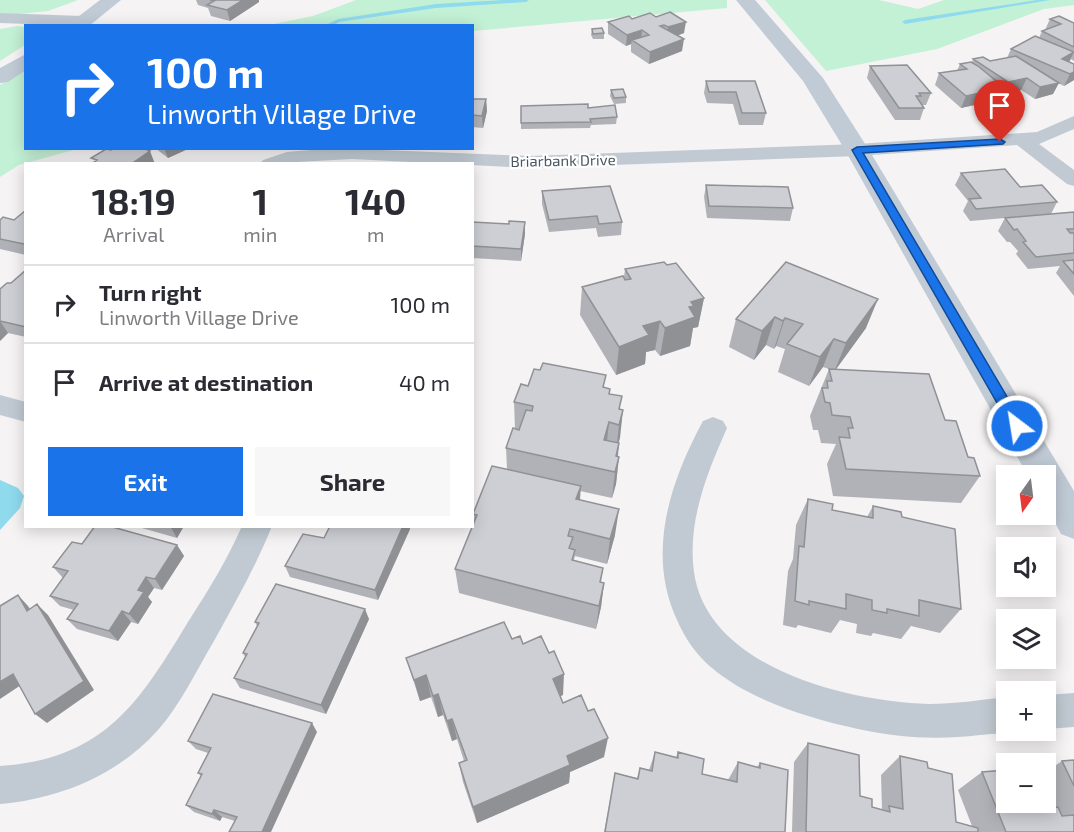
<!DOCTYPE html>
<meta charset="utf-8">
<style>
:root{--surface:#fff;--page:#f7f7f7;--text:#2b2b33;--muted:#7c7c81;--line:#e1e1e2;--accent:#1a73e8}
body{margin:0;font-family:"Exo 2",sans-serif;background:var(--page);color:var(--text);height:100vh;display:flex;flex-direction:column;font-size:22px;white-space:nowrap}
*{box-sizing:border-box;margin:0}
p{font-size:20px;color:var(--muted)}
.icon{flex:none;width:33px;height:33px;fill:none;stroke:currentColor;stroke-width:2;stroke-linecap:round;stroke-linejoin:round}
.map{position:relative;flex:1;overflow:hidden}
.side{position:absolute;left:24px;top:162px;width:450px;height:366px;display:flex;flex-direction:column;background:var(--surface);border-radius:0px;box-shadow:0 3px 15px #0003}
.side>*{flex:none}
.top-card{position:absolute;left:24px;top:24px;width:450px;height:126px;border-radius:0px;box-shadow:0 3px 15px #0003;background:#1a73e8;color:#fff;overflow:hidden}
.needle{width:39px;rotate:194deg}
.buttons{position:absolute;left:996px;top:465px;display:grid;gap:12px}
.buttons a{display:grid;place-items:center;width:60px;height:60px;border-radius:0px;background:var(--surface);box-shadow:0 3px 15px #0003;font-size:30px}
.pin{position:absolute;display:grid;place-items:center;width:51px;height:51px;color:#fff;margin:-62px -26px;border-radius:50% 50% 50% 0;rotate:-45deg;box-shadow:0 0 6px #0007}
.pin .icon{rotate:45deg}
.me{position:absolute;width:66px;margin:-33px;rotate:329deg;stroke-linejoin:round;filter:drop-shadow(0 0 4px #0008)}
.turn{display:flex;align-items:center;gap:21px;height:126px;padding:0 24px;font-size:27px}
.turn .icon{width:78px;height:78px;stroke-width:2.5}
.turn b{display:block;font-size:42px;line-height:51px}
.eta{display:flex;justify-content:space-evenly;align-items:center;height:102px;text-align:center}
.eta b{font-size:36px;font-weight:700;line-height:42px}
.action{display:flex;gap:12px;margin-top:auto;padding:12px 24px}
.action a{flex:1;height:69px;border-radius:0px;background:var(--accent);color:#fff;font-size:24px;font-weight:700;line-height:69px;text-align:center}
.action a+a{background:var(--page);color:var(--text)}
ul{padding:0;list-style:none}
li{display:flex;align-items:center;gap:18px;height:78px;padding:0 24px;border-top:2px solid var(--line)}
li div{flex:1}
li b{display:block;font-size:22px}
li em{font-style:normal}
.map>svg:first-child{display:block}
</style>
<div class="map">
<svg width="1074" height="832" viewBox="0 0 1074 832">
<rect width="100%" height="100%" fill="#f5f3f3"/>
<path fill="#c3f1d5" d="M0 0H78L48 11 0 16Z
M356 0H727V8L473 31 472 26H264L313 16Z
M765 0H879L918 9 944 0H1074V5L1044 9 937 49 826 71Z
M17 26 25 27V45L0 61V29Z
M25 68 26 148 77 149 19 165 0 177V85Z"/>
<path fill="#90daee" d="M0 480 18 488 24 496 20 508 0 530Z"/>
<g fill="none" stroke-linecap="round" stroke-linejoin="round">
<path fill="#90daee" fill-rule="evenodd" d="M503 0H529L526 2 436 8 339 22 332 26H324L338 19 436 4Z
M1037 0H1050L905 24 902 22 905 20Z"/>
<path fill="#c1cad2" fill-rule="evenodd" d="M0 13 81 16 89 21 82 26 0 23Z
M1074 116V129L1039 144 1074 170V186L1067 184 1017 145 857 156 530 168 352 159 260 164 263 160 287 152 333 148 530 156 857 144 1037 132Z
M0 395 26 402V422L0 415Z
M713 417 723 421 727 428C707 473 687 522 694 572 707 668 848 702 929 704 955 704 980 700 1006 697V730H1011C1002 734 990 734 980 735 938 740 899 738 858 729 809 718 751 701 712 668 696 655 685 638 677 620 646 553 670 482 703 421Z
M242 526H272C256 566 235 603 214 641 196 671 181 704 158 730 118 775 59 799 0 804V766C104 759 139 703 188 622 208 591 227 560 242 526Z
M1074 693V727L1046 729V695Z"/>
<path fill="#c1cbd6" fill-rule="evenodd" d="M100 0H121L89 26H66Z
M736 0H755L823 78 869 150 1074 491V539L1061 534 1046 506V476H1028L845 150 803 81Z
M26 54V70L8 82 0 83V68Z"/>
</g>
<path fill="#b0b2b7" d="M196 0H259V2L230 21 211 16 208 8 198 5Z
M650 13 684 33 677 36 682 51 649 64 631 52V44L626 46 608 34V22L632 19Z
M1050 19 1074 23V61L1071 59 1069 62 1074 64V80L1064 86 1058 83 1053 94 1035 99 1021 90 1010 92 1012 110 990 114 979 104 961 108 935 85 939 73 957 71 960 64 972 63 973 59 990 61 1007 58 1011 49 1039 38 1042 31 1045 30Z
M592 29 604 33V39H593L591 35Z
M870 66 931 93 926 105H922L924 108 920 120H895L867 78Z
M706 81H755L766 113 763 125H739L733 104 707 103 704 93Z
M611 90 626 97V103L614 104 610 96Z
M472 99H486L487 111 483 128 472 127Z
M521 106 588 108 617 117 616 124 591 125 590 128 521 129Z
M155 148H190L168 158Z
M961 173 1020 187 1057 202 1051 214 1074 212V296L1056 273 1060 266 1028 269 1016 254 1018 251 1010 242H1007L998 231 1005 218 970 221 963 211 968 201 955 185Z
M706 185 793 208 790 221 707 218 704 197Z
M542 191 622 222 621 235 598 237 596 228 549 232 542 204Z
M26 210V255L0 249V220H14Z
M472 222 509 224 525 222V234L521 261 472 258Z
M786 262 866 328 836 369 945 420 980 476 961 503 833 496 827 464 836 444 821 443 818 430H813L810 416 829 369 823 367 809 386 778 372 785 349 776 346 774 349 766 345 754 360 729 347 736 319Z
M667 265 704 298 698 327 693 328 690 346 660 356 655 350 646 352 645 364 616 375 580 315 582 287 624 277 625 269Z
M26 270V337L8 333 0 341V289L11 283Z
M528 386 605 388 621 410H623L618 443H619L618 457H619L616 484 612 498 580 491V500L615 535 607 564 575 556 574 560 603 568 601 582 604 583 601 607 596 629 459 593 455 569 474 523 473 514 507 469 506 448 515 429 514 402Z
M808 499 832 510 867 517 873 506 902 517 961 609 940 633 911 626 901 639 873 633 871 636 856 633 857 624 840 620 831 633 798 625 796 628 783 625 788 571 793 559 796 525Z
M135 526H184L177 538Z
M410 529 378 600 290 577 285 566 324 538Z
M82 544 177 545 184 556 162 590 154 588 148 597 152 602 138 624 131 622 118 641 77 629 67 619 74 610 60 606 50 596 63 578 53 567Z
M369 619 326 714 240 688 234 678 245 657 243 653 257 626 255 622Z
M512 639 523 644 563 695 560 696 563 703 604 757 570 772 569 783 477 823 463 782 459 763 464 761 457 739 452 741 443 715 438 717 431 697 420 701 406 658Z
M317 732 235 821 222 817 220 821 194 812 186 805 201 776 198 773 208 753 196 749 188 741Z
M808 743 872 807 882 810 881 775 900 756 928 768 956 822 972 826 958 790 982 772 1046 802V772L1062 761 1074 760V832H792L794 762Z
M655 752 676 757 678 752 702 774 728 780 738 762 757 767 760 763 785 832H604L615 773 637 778 640 768 649 770Z"/>
<path fill="#909195" d="M243 0H259V2L230 21 227 10Z
M686 22 684 33 667 39 668 27Z
M642 30 641 41 632 40 631 44 626 46 627 35Z
M684 39 682 51 649 64 650 52Z
M1074 52 1068 64 1062 59Z
M1074 72V80L1064 86 1070 74Z
M1027 78 1021 90 1002 94 1008 82Z
M1059 83 1053 94 1035 99 1040 87Z
M984 92 979 104 961 108 966 96Z
M486 99 487 111 483 128 482 116Z
M1018 99 1012 110 990 114 996 102Z
M164 148H190L168 158Z
M150 151 155 164H131Z
M525 222V234L521 261V249Z
M704 298 698 327 693 328 690 346 660 356 665 328 691 302Z
M878 299 866 328 834 372 846 343Z
M775 317 766 345 754 360 762 331Z
M785 318 776 346 774 349 783 321Z
M0 321 8 333 0 341Z
M660 321 655 350 646 352 645 364 616 375 619 347 643 326Z
M834 339 823 367 809 386 820 357Z
M623 410 620 438 616 452 619 425Z
M609 422 606 450 604 440Z
M619 443 616 470 619 457 616 484 612 498 615 472 616 456Z
M581 486 579 513 576 499Z
M619 509 615 535 607 564 610 539Z
M170 526H184L177 538Z
M403 526H410V529L378 600 375 590Z
M177 545 184 556 162 590 155 579Z
M146 577 154 588 148 597 152 602 138 624 129 614 138 590Z
M604 583 601 607 596 629 599 606Z
M18 595 28 606 38 621 27 611Z
M37 604 48 615 94 690 47 723 35 714Z
M365 609 369 619 326 714 321 705Z
M122 611 131 622 118 641 109 631Z
M13 674 24 683 0 699V682Z
M564 674 563 695 552 700 553 679Z
M426 675 431 697 420 701 414 680Z
M438 694 443 715 438 717 433 696Z
M452 719 457 739 452 741 447 721Z
M312 723 317 732 271 832H262Z
M608 738 604 757 570 772 569 783 477 823 473 807 567 756Z
M214 810 222 817 220 821 212 814Z"/>
<path fill="#cdcfd5" stroke="#909195" stroke-width="1.5" d="M210 0H243L227 10 207 5 214 1Z
M670 12 686 22 668 27 664 25 660 26 684 39 650 52 632 40 649 35 642 30 627 35 608 22 629 16 632 19 650 13 656 17Z
M1059 16 1074 23V47L1042 31 1061 24 1050 19Z
M602 28 604 33 593 34 592 29Z
M1035 36 1074 52 1062 59 1074 64V72L1070 74 1011 49Z
M1016 56 1059 83 1040 87 1027 78 1008 82 973 59 983 57 990 61Z
M971 62 978 66 1018 99 996 102 984 92 966 96 939 73 967 69 960 64Z
M907 65 931 93H919L921 96H916L924 108H899L870 66Z
M706 81H755L766 113H742L736 92H709Z
M623 89 626 97 614 98 611 90Z
M472 99H486L482 116 472 115Z
M588 104V108L615 105 617 117 590 119 591 122 521 123V106Z
M114 148H143L150 151 131 164H91L97 160 91 158 106 149 111 150Z
M1005 169 1020 187 1042 185 1057 202 976 209 969 199 981 198 961 173Z
M706 185 788 187 793 208 709 206Z
M610 186 622 222 599 224 597 216 549 220 542 191Z
M26 210V243L24 244 0 239V220L3 217 14 220Z
M1074 212V229H1067L1070 233H1074V253L1036 257 1023 242 1026 241 1017 229 1014 230 1005 218Z
M509 221 525 222 521 249 472 246V222L509 224Z
M1074 260V274L1063 261Z
M664 262 667 265 676 263 704 298 691 302 694 306 689 307 695 317 665 328 660 321 643 326 649 335 619 347 582 287 623 276 625 280 631 279 625 269Z
M786 262 878 299 846 343 834 339 820 357 787 344 803 324 785 318 783 321 775 317 762 331 736 319Z
M26 270V327L0 321V289L7 283H11Z
M543 363 606 375 603 387 610 389 609 394 622 396 619 409 623 410 619 425 609 422 604 440 619 443 616 456 619 457 615 472 506 448 513 428 519 430 526 410 532 411 533 406 514 402 521 384 528 386 534 369 540 370Z
M829 369 929 374 945 420 956 421 968 457 974 458 980 476 846 469 839 437 850 438 848 428H853L850 417 832 415 830 403 825 402 822 388H828L827 381H832Z
M492 466 581 486 576 499 619 509 610 539 570 529 568 536 573 537 569 548 575 550 572 560 603 568 600 582 604 583 599 606 455 569 477 515 473 514Z
M808 499 833 504 832 510 873 518V506L901 512 902 517 955 529 961 609 919 600V616L887 609V613L872 610V600L846 594V609L809 601V605L795 601 799 546 804 547Z
M95 526H109L177 545 155 579 146 577 138 590 144 592 129 614 122 611 109 631 67 619 78 604 50 596 68 571 53 567 72 542 82 544Z
M330 526H403L375 590 285 566 303 534 324 538Z
M276 584 365 609 321 705 234 678 247 654 243 653 259 623 255 622Z
M18 595 27 611 37 604 84 681 35 714 13 674 0 682V606Z
M504 622 512 639 520 636 523 644 541 636 549 653 554 651 564 674 553 679 563 703 581 695 588 711 594 709 608 738 567 756 570 765 473 807 459 763 467 760 452 719 447 721 438 694 433 696 426 675 414 680 406 658Z
M213 694 312 723 262 832H229L237 817 214 810 212 814 186 805 202 774 198 773 211 748 188 741Z
M808 743 859 755 860 796 872 799V807L890 812 889 806 903 809 900 756 927 762 928 768 952 774 956 822 978 828V832H806Z
M655 752 678 758V752L704 759 702 774 737 782 738 762 760 768V763L788 770 785 832H605L615 773 638 779 640 768 652 771Z
M1074 760V786L1062 761Z
M1006 770V802H1044L1047 808 1058 807 1062 816 1074 815V832H1006L982 772Z"/>
<path fill="#1a73e8" stroke="#114b97" stroke-width="1.5" d="M1000 139 1005 142 1003 144 863 153 1022 422 1024 426 1022 429H1012L852 150 857 147Z"/>
<g text-anchor="middle" dominant-baseline="central" stroke-width="4.5" stroke-linejoin="round" paint-order="stroke">
<g font-size="15" fill="#4a5661" stroke="#fff">
<text transform="translate(563 160) rotate(-1)">Briarbank Drive</text>
</g>
</g>
</svg>
<div class="buttons">
<a><svg class="needle" viewBox="-14 -14 28 28"><path d="M0-13l5 13h-10z" fill="#e53935"/><path d="M0 13l5-13h-10z" fill="#7c7c81"/></svg></a>
<a><svg class="icon" aria-label="sound" viewBox="0 0 24 24"><path d="M4 9h4l5-4v14l-5-4H4zM17 9q2 3 0 6"/></svg></a>
<a><svg class="icon" aria-label="layers" viewBox="0 0 24 24"><path d="M12 4l9 5-9 5-9-5zM3 14l9 5 9-5"/></svg></a>
<a>+</a>
<a>−</a>
</div>
<div class="pin" style="left:1000px;top:142px;background:#d93025"><svg class="icon" aria-label="arrive" viewBox="0 0 24 24"><path d="M6 21V4h12l-3 4 3 4H6"/></svg></div>
<svg class="me" style="left:1017px;top:426px" viewBox="-20 -20 40 40"><circle r="17" fill="#1a73e8" stroke="#fff" stroke-width="3"/><path d="M0-11L8 9 0 5-8 9z" fill="#fff"/></svg>
<div class="top-card">
<div class="turn"><svg class="icon" aria-label="right" viewBox="0 0 24 24"><path d="M7 20v-9h11M14 6l5 5-5 5"/></svg><div><b>100 m</b>Linworth Village Drive</div></div>
</div>
<section class="side">
<div class="eta">
<div><b>18:19</b><p>Arrival</p></div>
<div><b>1</b><p>min</p></div>
<div><b>140</b><p>m</p></div>
</div>
<ul>
<li><svg class="icon" aria-label="right" viewBox="0 0 24 24"><path d="M7 20v-9h11M14 6l5 5-5 5"/></svg><div><b>Turn right</b><p>Linworth Village Drive</p></div><em>100 m</em></li>
<li><svg class="icon" aria-label="arrive" viewBox="0 0 24 24"><path d="M6 21V4h12l-3 4 3 4H6"/></svg><div><b>Arrive at destination</b></div><em>40 m</em></li>
</ul>
<div class="action"><a>Exit</a><a>Share</a></div>
</section>
</div>
